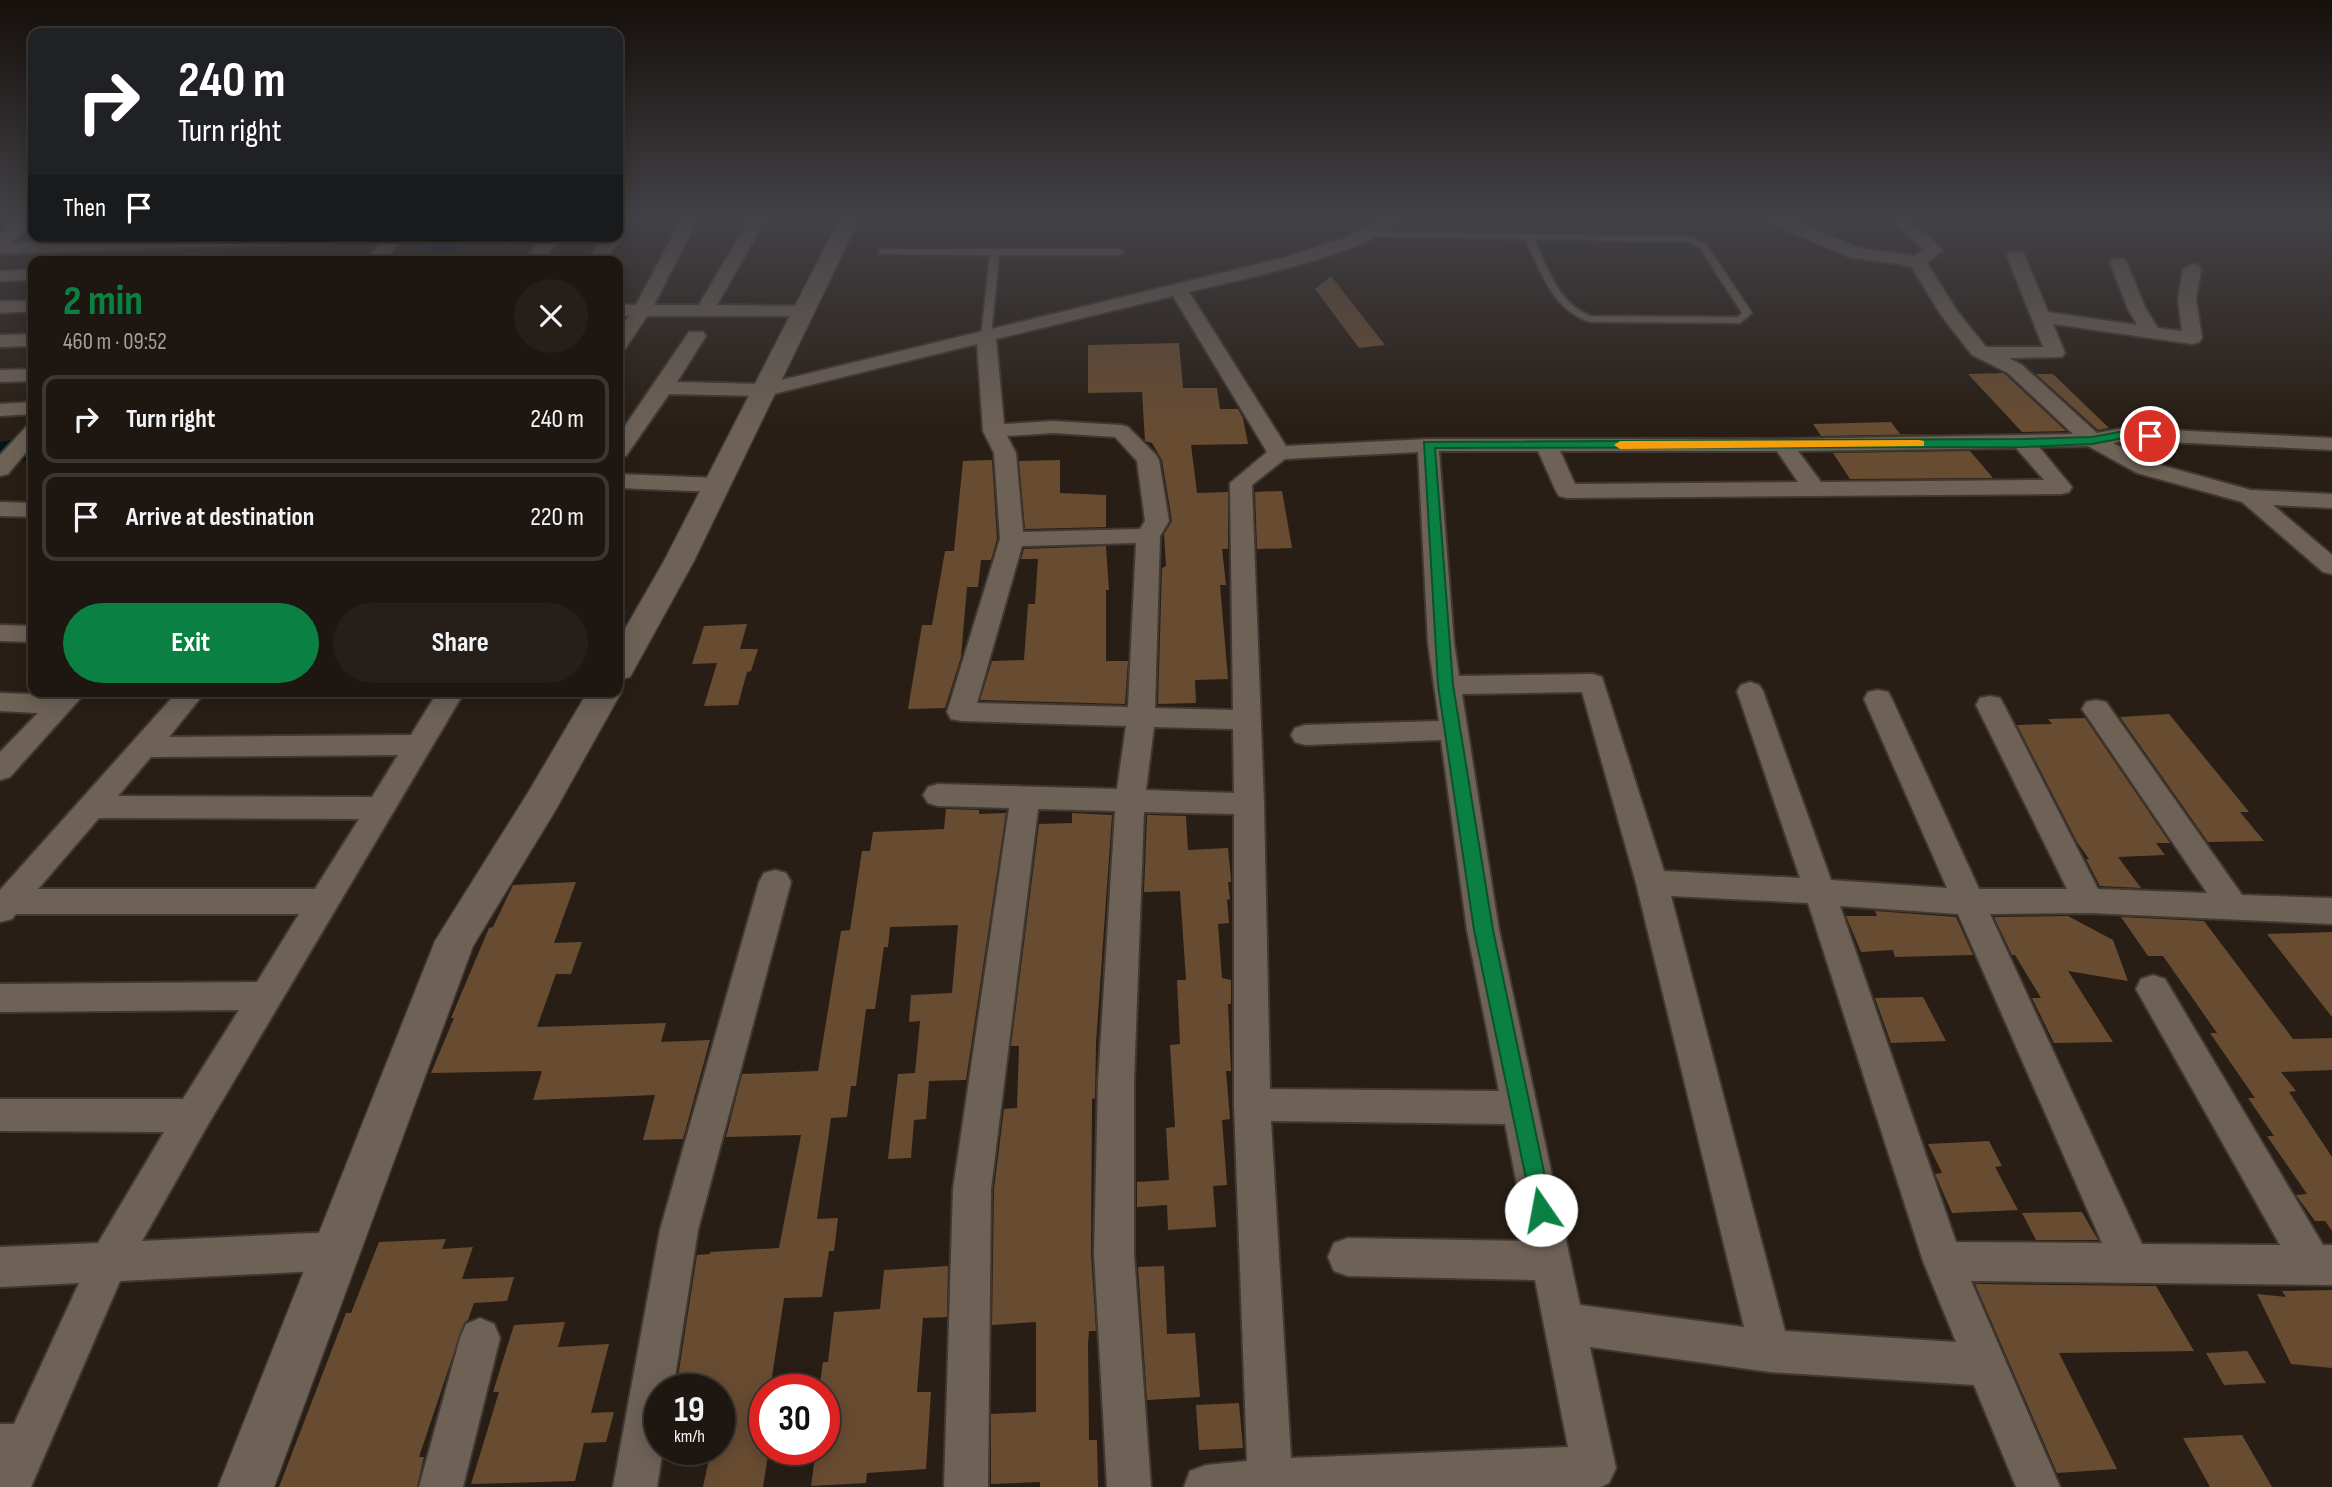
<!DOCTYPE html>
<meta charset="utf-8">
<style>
:root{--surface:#1e1610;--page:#261f19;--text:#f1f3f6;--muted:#a19f9f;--line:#3c3530;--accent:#0b8043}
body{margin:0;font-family:"Sofia Sans Condensed",sans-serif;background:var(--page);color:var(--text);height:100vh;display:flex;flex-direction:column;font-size:26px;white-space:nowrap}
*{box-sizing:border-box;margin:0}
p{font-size:23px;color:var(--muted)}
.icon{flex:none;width:38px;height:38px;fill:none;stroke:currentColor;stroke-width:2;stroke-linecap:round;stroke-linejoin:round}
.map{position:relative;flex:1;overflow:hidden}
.sheet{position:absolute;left:28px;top:256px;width:595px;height:441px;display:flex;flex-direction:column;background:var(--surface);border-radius:14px;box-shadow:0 4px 18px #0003,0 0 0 2px var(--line)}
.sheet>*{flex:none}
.banner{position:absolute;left:28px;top:28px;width:595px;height:214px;border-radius:14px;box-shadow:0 4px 18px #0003,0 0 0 2px var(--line);background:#202124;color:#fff;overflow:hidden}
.speed{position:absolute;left:644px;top:1374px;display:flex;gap:14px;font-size:35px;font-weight:700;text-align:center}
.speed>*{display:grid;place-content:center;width:91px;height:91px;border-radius:50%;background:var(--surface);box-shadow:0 4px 18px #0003,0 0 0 2px var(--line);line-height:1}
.speed small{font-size:18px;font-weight:400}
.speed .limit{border:10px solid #d22;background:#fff;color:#111}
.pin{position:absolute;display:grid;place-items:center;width:60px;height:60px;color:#fff;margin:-30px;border:4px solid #fff;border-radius:50%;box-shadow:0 2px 7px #0007}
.me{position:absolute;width:77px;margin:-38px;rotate:348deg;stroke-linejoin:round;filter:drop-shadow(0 0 5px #0008)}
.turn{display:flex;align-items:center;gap:24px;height:147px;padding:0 35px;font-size:32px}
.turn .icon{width:91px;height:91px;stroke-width:2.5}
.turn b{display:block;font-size:49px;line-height:60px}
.then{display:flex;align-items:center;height:66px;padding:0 35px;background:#0003;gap:14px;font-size:26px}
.round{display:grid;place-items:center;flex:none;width:74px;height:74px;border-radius:37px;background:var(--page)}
.summary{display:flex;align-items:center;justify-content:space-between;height:119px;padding:0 35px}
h1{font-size:42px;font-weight:700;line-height:52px;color:var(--accent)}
.primary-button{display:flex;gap:14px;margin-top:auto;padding:14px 35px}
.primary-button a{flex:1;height:80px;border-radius:42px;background:var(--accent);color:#fff;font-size:28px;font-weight:700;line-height:80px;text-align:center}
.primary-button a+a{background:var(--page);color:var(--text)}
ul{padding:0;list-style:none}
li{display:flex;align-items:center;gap:21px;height:88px;margin:0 14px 10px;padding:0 21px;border:4px solid var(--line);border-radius:14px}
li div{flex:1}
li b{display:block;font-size:26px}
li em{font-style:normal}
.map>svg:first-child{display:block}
</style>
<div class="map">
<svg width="2332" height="1487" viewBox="0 0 2332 1487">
<rect width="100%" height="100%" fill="#281e15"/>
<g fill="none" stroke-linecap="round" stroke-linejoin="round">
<path fill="#00151a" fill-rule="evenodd" d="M425 236H457L458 261H426Z
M33 435V459L0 466V442Z"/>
</g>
<path fill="#684c32" d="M1331 276 1385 345 1359 348 1315 289Z
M1179 343 1183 388H1217L1220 409H1238L1243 418 1248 444 1191 445 1197 493 1228 492V549H1222L1226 585H1220L1228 679 1195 680 1196 703 1158 704 1162 568 1166 566 1164 534 1172 521 1162 460 1152 443 1145 441 1142 392 1088 393V345Z
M2003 373 2006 375 2066 431 2022 432 1968 374Z
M2036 374H2053L2109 428 2098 430Z
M1891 422 1900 434H1935L1821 436 1813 424Z
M1970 451 1993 478 1850 479 1833 453Z
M992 460 997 539 991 560H981L978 587H967L961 657 945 708 908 709 922 625H932L945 551H954L963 461Z
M1060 460V493L1106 495V527L1025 529 1019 461Z
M1282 491 1292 548 1257 549 1255 492Z
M1106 546 1109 590H1106V661H1128L1125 704 980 700 992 661 1024 660 1028 604H1035L1038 559H1021L1024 549Z
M747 624 740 649H758L751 671 747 672 738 705 704 706 717 663 692 664 704 626Z
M2169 714 2249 812H2240L2264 841 2208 842 2120 717Z
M2085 718 2170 843H2156L2165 855 2118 857 2141 888 2100 886 2086 859H2089L2077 842 2017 725 2052 724 2048 719Z
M946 809 979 810V814L1006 813 966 1080 929 1081 926 1119 914 1120 911 1158 888 1159 898 1074 915 1073 920 1021 909 1022 911 995 952 993 958 925 890 927 888 947H884L875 1009H866L856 1086H851L847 1117 831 1118 817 1219 838 1218 834 1251H829L822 1297 784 1298 770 1390H765V1449H769L763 1487H703L711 1449H719V1390H676L697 1255 710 1254V1252L779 1248 801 1135 726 1137 742 1074 818 1071 841 931 850 930 862 851H870L873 832 944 829Z
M1072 813 1112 815 1096 1043 1095 1098 1092 1099 1091 1254 1096 1331H1089L1088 1344 1089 1440H1097L1098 1487H1040V1482L991 1484V1414L1036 1412V1322L992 1325 994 1189 1004 1109 1017 1108 1019 1046H1011L1039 824 1072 823Z
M1147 815 1186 816 1188 850 1228 848 1231 879V882H1228L1230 899 1227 900 1229 923 1218 924 1222 978 1231 980V1004H1228L1231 1071H1226L1230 1119 1222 1120 1227 1185 1213 1186 1216 1227 1168 1230 1167 1205 1137 1207V1182L1169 1180 1166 1128 1175 1127 1170 1045 1180 1044 1177 980H1186L1180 891 1144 892Z
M576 882 554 943 582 942 571 974H556L537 1027 666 1023 661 1042 710 1040 683 1139 643 1140 655 1095 533 1100 542 1071 431 1073 454 1018H451L489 928 493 927 513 885Z
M1875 911 1956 917 1973 955 1895 957 1893 950 1861 952 1846 916H1877Z
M2068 916 2113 940 2128 981 2068 971 2113 1042 2054 1043 2032 998H2041L2015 955H2012L1994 917Z
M2121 917 2204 921 2293 1039 2332 1038V1070L2281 1072 2296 1091 2289 1092 2332 1157V1231L2325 1221H2315L2296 1195 2307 1194 2267 1136H2274L2248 1098H2255L2210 1033H2217L2163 956H2148Z
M2332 932V1017L2267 934Z
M1923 997 1946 1041 1891 1043 1875 998Z
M1989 1141 2002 1166 1995 1167 2018 1210 1952 1213 1935 1174 1942 1173 1928 1144Z
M2082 1212 2098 1240H2036L2022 1213Z
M446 1239 442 1249 473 1247 462 1279 514 1277 507 1301 474 1303 468 1320 464 1323 419 1457H424L417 1487H279L346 1313H351L379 1242Z
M948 1266 947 1317 923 1318 917 1392H931L926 1469 867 1473 866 1483 811 1486 816 1449H824V1390H819L823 1362H828L834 1312 880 1309 884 1270Z
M1164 1266 1167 1334 1195 1333 1200 1397 1147 1400 1138 1267Z
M1975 1284 2156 1286 2194 1351 2059 1353 2117 1469 2057 1473Z
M2332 1290V1368L2291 1364 2257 1294 2286 1297 2282 1291Z
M565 1322 558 1347 609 1344 591 1413 614 1412 606 1442 584 1443 575 1481 471 1484 499 1392H493L514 1325Z
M2247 1351 2266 1383 2224 1385 2206 1353Z
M1239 1403 1243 1448 1199 1450 1196 1405Z
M2242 1435 2272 1487H2210L2183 1438Z"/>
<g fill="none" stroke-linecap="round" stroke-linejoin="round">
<g stroke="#403832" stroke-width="4">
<path id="service" d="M1368 231 1691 237 1706 244 1752 313 1740 323 1590 322C1552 310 1541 271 1525 239L1365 236V232ZM1534 239 1689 242 1700 248 1742 313 1738 317 1591 316C1558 304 1548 268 1534 239Z
M882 249H1120L1124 252 1120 255H999L991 337 986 340 981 337 990 255 879 254V250Z"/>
</g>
<g stroke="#403832" stroke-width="4">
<path id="minor" d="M18 220H33V225L9 244 214 236H373L365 241 0 254V234Z
M681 220H697L654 305H699L749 220H765L717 305 804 306 811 308 813 312 811 316H647L625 349 618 351V331L629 316H618V304L636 305Z
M1379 220H1399C1370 254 1236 280 1189 292L1286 446 1428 439H1783L2073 434 2008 373 1972 355 1941 315 1911 266 1849 257 1772 224 1770 220H1792L1859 248 1914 256 1923 250 1892 220H1910L1943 250 1927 263 1958 312 1986 347H2043L2007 256 2010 252H2022L2025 256 2048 312 2137 325 2128 309 2110 263 2113 259H2125L2146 309 2158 328 2182 331 2178 299 2183 269 2192 264 2198 265 2201 269 2196 299 2202 338 2199 342 2192 344 2053 324 2065 353 2062 357 2009 358 2022 365 2097 433 2125 428 2332 438V450L2125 440 2113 443 2153 463 2251 490 2332 494V508L2273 505 2332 555V574L2323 572 2242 502 2137 473 2088 446 2039 447 2072 487 2069 492 2061 494 1567 498 1559 496 1556 491 1538 451H1439L1454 643 1459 676 1593 674 1602 677 1664 871 1800 878 1737 691 1741 685 1750 682 1759 685 1763 691 1831 880 1947 888 1864 699 1868 692 1878 690 1888 692 1892 699 1979 889H2067L1976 705 1980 698 1990 696 2000 698 2004 705 2098 889 2207 893 2082 709 2086 702 2096 700 2106 702 2242 895 2332 898V924L2089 913 1990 914 2142 1244 2280 1245 2136 989 2141 979 2153 975 2165 979 2323 1245H2332V1285L1971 1281 2060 1487H2016L1974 1385 1770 1372 1590 1347 1616 1468 1609 1483 1601 1487H1184L1190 1471 1206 1465 1247 1461 1234 1105V814L1144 812 1134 1081V1254L1151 1487H1107L1094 1254 1098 1081 1115 811 1038 809 991 1189 988 1487H944L953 1189 1009 808 938 806 928 803 923 795 928 787 938 784 1117 789 1126 726 961 721 951 719 947 712 1000 539 994 453 983 431 977 344 765 396 669 394 626 456 618 457V436L689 332H703L706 336 677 382 765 384 1287 257 1345 238ZM1173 296 1267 452 1230 483 1233 710 1155 708 1160 536 1169 521 1159 460 1156 455 1128 427 1121 425 1053 421 1004 424 996 339ZM1053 433 1115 437 1137 461 1145 521 1140 529 1023 532 1016 453 1007 436ZM2016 448 2044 480 1821 482 1798 451ZM1560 451H1777L1798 482 1575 484ZM1418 452 1428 643 1439 721 1305 725 1295 728 1291 735 1295 742 1305 745 1441 740 1467 930 1499 1091 1270 1089 1264 804 1252 485 1285 459ZM1136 543 1128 707 977 703 1022 546ZM1582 692 1636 883 1744 1327 1580 1305 1499 930 1462 694ZM1154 727 1233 729 1234 793 1146 790ZM1671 896 1808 903 1923 1261 1956 1342 1785 1331ZM1840 906 1958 914 2102 1243 1956 1242ZM1271 1121 1505 1124 1528 1241 1348 1238 1334 1243 1328 1257 1334 1271 1348 1276 1535 1280 1568 1447 1291 1458Z
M618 232 622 236 605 261H587L605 236H618Z
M387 236H404L384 261H365Z
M543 236H560L543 261H525Z
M33 270V280L0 281V271Z
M0 301H33V311L0 313Z
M33 334V346L0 347V335Z
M33 369V381L0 382V370Z
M33 402V414L0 416V404Z
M33 425V444L8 474 0 476V455L26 427Z
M618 474 717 478 725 480 728 485 725 490 717 492 618 488Z
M0 502 33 503V517L0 516Z
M0 625 33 626V642L0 641Z
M58 691H87L10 777 0 780V752L38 713 0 711V693L55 695Z
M178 691H206L169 737 411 735 438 691H465L206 1128 142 1241 337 1232 351 1237 357 1251 351 1265 337 1270 120 1281 31 1487H0V1424H14L79 1283 0 1287V1247L98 1243 164 1132 0 1131V1099H183L239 1010 0 1012V984L257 982 299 914H16L12 919 0 922V890ZM398 755 372 797 118 796 151 757ZM99 818 359 819 315 889H38Z
M775 870 786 873 791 882 698 1230 673 1390H660V1449H663L657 1487H613L660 1230 759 882 764 873Z
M480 1318 494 1324 500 1338 463 1487H419L460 1338 466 1324Z"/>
</g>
<g stroke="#403832" stroke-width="3">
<path id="tertiary" d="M839 220H859L694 561 630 677 618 680V641L664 561Z
M618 684 622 691 555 811 473 946 274 1487H218L435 941 529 791 588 691H618Z"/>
</g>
<use href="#service" fill="#6e6257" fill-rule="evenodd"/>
<use href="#minor" fill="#6e6257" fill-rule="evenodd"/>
<use href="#tertiary" fill="#6e6257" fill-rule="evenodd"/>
</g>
<linearGradient id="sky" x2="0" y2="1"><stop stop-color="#16100c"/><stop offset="0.51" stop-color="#424146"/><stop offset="1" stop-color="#424146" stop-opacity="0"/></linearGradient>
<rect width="2332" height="428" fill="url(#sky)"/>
<path fill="#0b8043" stroke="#07532c" stroke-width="2" d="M2124 431 2150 432 2156 436 2150 439 2124 438 2092 444 2024 447 1435 448 1453 685 1493 930 1552 1210 1549 1217 1541 1220 1534 1217 1474 930 1438 685 1424 442 2024 439 2092 437Z"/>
<path fill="#f59e0b" d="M1919 440 1924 441V446L1620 449 1614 445 1620 441Z"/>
</svg>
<div class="speed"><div>19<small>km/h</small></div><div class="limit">30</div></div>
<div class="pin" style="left:2150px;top:436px;background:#d93025"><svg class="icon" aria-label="arrive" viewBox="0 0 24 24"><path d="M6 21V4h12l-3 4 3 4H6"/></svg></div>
<svg class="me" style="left:1541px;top:1210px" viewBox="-20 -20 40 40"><circle r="19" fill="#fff"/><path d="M0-13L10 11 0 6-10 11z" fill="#0b8043"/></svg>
<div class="banner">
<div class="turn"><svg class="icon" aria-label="right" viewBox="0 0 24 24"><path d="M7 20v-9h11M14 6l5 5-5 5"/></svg><div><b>240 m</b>Turn right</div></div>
<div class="then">Then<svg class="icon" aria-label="arrive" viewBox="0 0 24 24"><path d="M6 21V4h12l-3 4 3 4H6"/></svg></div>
</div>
<section class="sheet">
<div class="summary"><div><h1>2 min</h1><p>460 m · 09:52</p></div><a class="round"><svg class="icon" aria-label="close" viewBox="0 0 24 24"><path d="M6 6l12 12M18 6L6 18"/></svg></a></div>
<ul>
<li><svg class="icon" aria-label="right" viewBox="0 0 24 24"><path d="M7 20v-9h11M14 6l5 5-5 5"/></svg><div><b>Turn right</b></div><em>240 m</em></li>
<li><svg class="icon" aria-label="arrive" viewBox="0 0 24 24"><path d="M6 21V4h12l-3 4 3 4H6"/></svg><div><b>Arrive at destination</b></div><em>220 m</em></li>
</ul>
<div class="primary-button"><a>Exit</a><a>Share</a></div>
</section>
</div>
